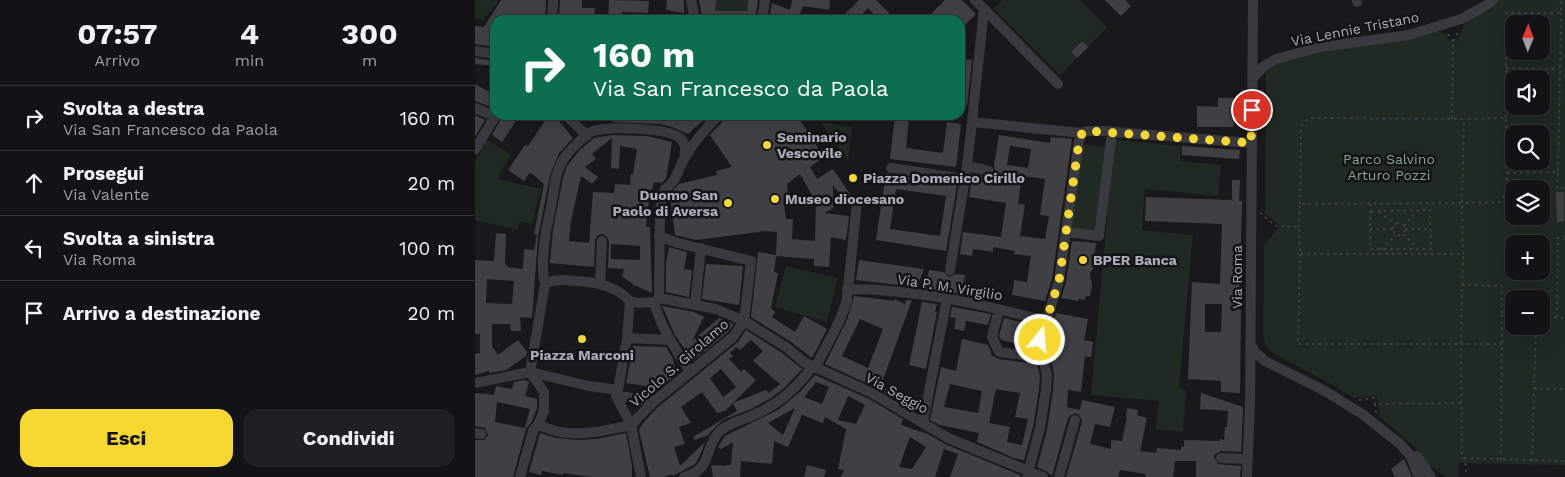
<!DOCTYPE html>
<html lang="it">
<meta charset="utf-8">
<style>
:root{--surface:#131214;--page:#202022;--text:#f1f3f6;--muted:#9d9ea0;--line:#323234;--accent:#f7d833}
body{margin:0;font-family:"Work Sans",sans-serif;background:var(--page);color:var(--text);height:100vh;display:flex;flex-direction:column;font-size:19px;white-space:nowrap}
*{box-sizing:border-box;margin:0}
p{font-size:16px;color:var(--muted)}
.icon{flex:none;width:28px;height:28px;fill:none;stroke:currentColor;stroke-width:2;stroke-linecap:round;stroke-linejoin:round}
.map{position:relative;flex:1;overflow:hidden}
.sheet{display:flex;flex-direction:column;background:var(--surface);width:475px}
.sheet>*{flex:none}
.guide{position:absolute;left:15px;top:15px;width:475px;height:105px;border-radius:15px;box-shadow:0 5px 20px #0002,0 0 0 1px var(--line);background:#0b6e4f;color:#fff;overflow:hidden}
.needle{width:32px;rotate:1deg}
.buttons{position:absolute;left:1030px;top:15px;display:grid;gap:10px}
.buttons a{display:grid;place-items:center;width:45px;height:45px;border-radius:10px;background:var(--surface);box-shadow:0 5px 20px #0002,0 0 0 1px var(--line);font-size:25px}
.pin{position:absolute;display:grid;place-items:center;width:42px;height:42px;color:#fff;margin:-21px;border:2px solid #fff;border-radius:50%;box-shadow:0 1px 5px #0007}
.me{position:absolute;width:55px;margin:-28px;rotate:17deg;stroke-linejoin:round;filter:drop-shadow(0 0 4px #0008)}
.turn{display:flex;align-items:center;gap:18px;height:105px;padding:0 20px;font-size:22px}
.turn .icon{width:65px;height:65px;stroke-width:2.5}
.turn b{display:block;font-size:35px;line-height:42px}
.eta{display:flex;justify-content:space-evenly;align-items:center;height:85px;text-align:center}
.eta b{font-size:30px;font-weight:700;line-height:35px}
.primary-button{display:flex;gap:10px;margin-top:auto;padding:10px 20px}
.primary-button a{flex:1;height:58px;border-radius:15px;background:var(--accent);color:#111;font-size:20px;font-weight:700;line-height:58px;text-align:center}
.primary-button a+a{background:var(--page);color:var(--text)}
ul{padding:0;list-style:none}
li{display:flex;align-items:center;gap:15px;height:65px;padding:0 20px;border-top:1px solid var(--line)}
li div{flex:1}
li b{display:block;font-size:19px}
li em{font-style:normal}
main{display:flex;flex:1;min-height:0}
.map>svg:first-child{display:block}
</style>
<main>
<section class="sheet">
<div class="eta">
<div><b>07:57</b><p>Arrivo</p></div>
<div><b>4</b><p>min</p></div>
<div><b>300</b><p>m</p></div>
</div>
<ul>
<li><svg class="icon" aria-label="right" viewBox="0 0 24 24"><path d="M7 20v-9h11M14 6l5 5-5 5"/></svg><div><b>Svolta a destra</b><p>Via San Francesco da Paola</p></div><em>160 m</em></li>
<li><svg class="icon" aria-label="ahead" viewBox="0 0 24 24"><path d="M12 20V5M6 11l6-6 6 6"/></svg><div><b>Prosegui</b><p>Via Valente</p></div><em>20 m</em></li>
<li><svg class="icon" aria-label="left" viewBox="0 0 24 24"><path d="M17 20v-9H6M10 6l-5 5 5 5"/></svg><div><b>Svolta a sinistra</b><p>Via Roma</p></div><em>100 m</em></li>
<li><svg class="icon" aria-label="arrive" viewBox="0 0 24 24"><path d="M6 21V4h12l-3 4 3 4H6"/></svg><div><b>Arrivo a destinazione</b></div><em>20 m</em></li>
</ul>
<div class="primary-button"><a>Esci</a><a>Condividi</a></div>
</section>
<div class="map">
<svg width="1090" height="477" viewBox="0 0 1090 477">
<rect width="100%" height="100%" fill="#19181a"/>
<path fill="#202922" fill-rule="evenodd" d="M0 0H22V3L8 20 0 18Z
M241 0H273L272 11H240Z
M528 0H605L632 27 613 47 606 41 596 52 602 58 585 75 519 9Z
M1023 0H1090V465L983 463V477H972L948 461 941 448 904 416 902 396 879 398 858 385 796 352 790 344 788 332 789 245 805 226 790 213 791 72 795 67 803 63 848 52 961 30 972 35 975 43 982 41 991 20 1014 7ZM1039 24H1066V51H1039ZM1039 79H1066V106H1039ZM1039 134H1066V161H1039ZM1039 189H1066V216H1039ZM1039 244H1066V271H1039ZM1039 299H1066V326H1039Z
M345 122 377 127 373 161Z
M12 140 36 154 22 179 66 189 57 224 45 221 42 230 0 220V162Z
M639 140 706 146 705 161 746 165 743 196 670 189 667 230 718 235 704 389 711 390 708 432 681 429 684 401 616 395Z
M606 144 631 147 621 232 596 229Z
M311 266 363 278 352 322 300 307Z"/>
<path fill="#404044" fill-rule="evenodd" d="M26 0H71L70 20H20V47L0 44V26L9 27Z
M85 0H107V8H120L119 20H84Z
M134 0 174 1 173 13 147 12 146 20H133Z
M192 0H209V13L191 10Z
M224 0H241L240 11H272L273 0H283L280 20H228Z
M317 0H355L354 10 328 6 323 20 303 14 300 20H294L297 3 315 10Z
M384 0H401L421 20H405L393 8 381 20H364Z
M470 0H487L501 14 485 30V20H450Z
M630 0H650L656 6 646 16Z
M607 41 613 47 602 58 596 52Z
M0 58 20 61V66L0 64Z
M485 59 497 60 492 105 485 104Z
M0 84 20 95V108L0 101Z
M743 98H759V127H722V106L743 107Z
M0 115 10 120 0 137Z
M28 115H45L27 142 17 135Z
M74 115H79L98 138 84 153 75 175 63 237 57 318 45 317 46 331H36L35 324H17V346L23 355 43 340 52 352 51 356 31 370 14 373V371L0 375V354L5 353V334H0V260L19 261 21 233 31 234 30 265H32V267L48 269 49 249 59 250 62 235 59 234 69 184 55 172 49 181 33 170 50 145 53 146ZM12 279 39 281 37 304 11 303Z
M145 115H234L213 134 197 127 186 124 137 122Z
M251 115H322L349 157 335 167 342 179 358 169 377 197 370 202 358 185V208L349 213 374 216 371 240 356 237 354 267 339 266V259L301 256 299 272 303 273 296 308 300 312 297 317 320 332 329 316 352 329 337 358 315 341 276 317 283 252 301 255 302 232 291 231 221 240 200 235 195 197 196 193 204 184 242 175 241 171 257 167 235 135 249 120ZM325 174 341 202 340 241 317 239 318 219H311L309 205 313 194 312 184Z
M420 116 434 118 431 148 468 153 472 122 486 124 481 167 415 159Z
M136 135 172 136 197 142 191 179 186 183 179 182 177 190 175 189 171 227H175L177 293 159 285 147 276 149 269 133 268 134 241 131 236 128 234 123 235 120 240 119 267 75 263 78 230 88 178 92 166 104 151 119 138ZM137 138 136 168 144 169 145 146 162 149 158 174H156L155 185 140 184 139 193 118 192 114 243 94 241 96 221 106 176 117 184 123 177 110 167 121 159 117 154ZM136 244 165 246V260L136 259Z
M524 135 575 143 576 137 597 139 577 279 570 301 537 295 539 280 552 282 556 256 539 254 540 251 518 247V252L498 249 497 256 485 254 488 232 526 237 531 203 494 197 498 174 516 178 521 173 519 166ZM535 146 556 149 553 168 532 165ZM547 176 570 179 565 215 574 216 570 239 545 236 550 205 543 204Z
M707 146 765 150 764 159 707 155Z
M411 173 482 185 471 251 401 240ZM421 189 471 196 465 236 415 229Z
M757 180H765L764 201H767L764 310H766L765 393 746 392V381L713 379 717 282 745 284 747 224 670 221 671 197 757 200ZM730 304H747L746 332H730Z
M1081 192H1089V221L1082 222Z
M597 241 621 243 618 269 615 273 617 286 615 296H611L610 300 603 299V301L586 298 591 282Z
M194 247 212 252 209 269 217 270 214 297 191 292V263Z
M384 260 449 269 442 287 381 280Z
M231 264 268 266 264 305 227 299Z
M454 270 469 272 474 277 480 274 490 275 487 294 450 288Z
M379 296 419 301V299L430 304 431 300H437L406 385 430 403 429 404 400 387 350 364 372 320ZM385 319 408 329 393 368 367 356Z
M447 302 462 304 460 312H462L451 369 434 365Z
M187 306 219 312 229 317 217 341 244 318 259 324 253 332 218 361 200 335Z
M477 307 516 314 513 325 491 321 489 331 479 329 481 318 475 317Z
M581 313 613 319 609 340 618 342 616 357 610 356 606 392 593 390 592 407 605 410 607 400 640 407 635 427 620 424 615 444 636 449V440L647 441 652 417H651L652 408 663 410 662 415 672 418 665 451 681 453 682 448 706 450V446L709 447V440L745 441V439L749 440 750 427H752L753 411 725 409 726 393 768 407 766 452 746 451 740 454 739 457 743 464 766 466 765 477H721V461H700L698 477H670L671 474 645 470 643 477H591L607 422 605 416 601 413 596 415 593 418 577 476 571 471 562 467 572 430 578 391 579 374 572 341Z
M529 318 562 326 558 338 559 348 526 340 524 336Z
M271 330 307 353 327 369 309 388 296 398 276 409 250 419 241 426 233 435 220 440 218 437 262 411 258 403 291 390 294 393 305 384 278 361 288 351 276 340 265 350 261 347 255 353 258 356 254 359 266 372 269 369 281 380 250 411 242 413 227 392 206 407 216 423 204 427 210 444 199 447 205 466 230 442 225 455 220 464 198 476 197 474 189 477H175L164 430 169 422 182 408 263 342ZM246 369 261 387 248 397 235 378Z
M487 339 513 345 516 352V355L523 359 562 364 565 376 564 389 558 427 549 460 539 458 502 442 504 433 465 425 455 420 466 367 481 371ZM475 384 507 391 503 413 469 407ZM521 389 545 393 540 417 553 419 547 445 532 442 535 427 514 423Z
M158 346 191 347 198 359 200 368 198 377 184 388 151 383Z
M340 375 394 399 428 419 426 425 453 434 470 444 545 475V477H475L483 454 469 449 460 477H366L369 470 363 469 371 429 350 417 348 423 327 415 313 447 299 441 297 464 266 461 265 477H238L236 465 251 466V465H256L258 442 246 449 243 447 250 436 303 410 325 392ZM341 382 354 387 347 404 329 397ZM373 396 390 405 381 424 363 420ZM320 408 308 435 293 423ZM435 437 451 447 437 469 424 467Z
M49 380 54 382 50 396 62 399V408L57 421 51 429 38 477H0V440H9L13 435 10 428 0 426V393L19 395 21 386 37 389 39 382ZM22 402 55 409 50 428 20 422Z
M65 433 81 438 103 440 122 439 151 433 157 466V477H118L88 473V475L67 471 66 475 54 472Z
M929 459 937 477H920L916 469Z
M332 465 351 470 349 477H329Z"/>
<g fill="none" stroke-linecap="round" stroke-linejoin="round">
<path stroke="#3f4047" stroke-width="2" stroke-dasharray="2.5 4" stroke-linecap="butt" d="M973 34 978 42
M1031 68 1084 69
M1031 118V13H1086V0
M977 119 978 42 984 30
M1032 173 1083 172 1086 13
M1083 173 1082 188H1090
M825 204 826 127 830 121 837 118 989 119 987 203 1025 202 1032 193 1031 118 989 119
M895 204V249H956L955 210 895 211
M904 212 920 224
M785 213 801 226 824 227 825 254H988L987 203 825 204 824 227
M918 229a6 6 0 1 1 12 0a6 6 0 1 1-12 0Z
M929 226 942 211
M895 229H917
M930 229H955
M928 234 943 248
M906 249 921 235
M825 254 823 344H986L988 254
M987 285 1027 286V315
M1066 317 1090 318
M1082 317 1083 238H1090
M1059 389H1090
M884 400 899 398 900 404 986 403
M900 404 901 414
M989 458 1090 461
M1026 460 1027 315 1039 316
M1057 461 1061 326
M991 472 990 459 987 458 986 344H1027"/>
<path stroke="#393940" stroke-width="10" d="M216 0 220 20
M882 0V2
M509 9 583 84
M77 20 78 0
M287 20 290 0
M0 51 20 54
M778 78 789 66 801 59 846 47 934 35 986 19 1010 6 1018 0
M0 108 20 116
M91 115 112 136
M497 122 509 9 500 0
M0 150 21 115
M416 168 490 179
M514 171 492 166 497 122 607 133
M592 232 624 236 637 132
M475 270 492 166
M86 280C109 281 138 282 155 301L152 338 143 390 114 386 55 372 70 284 77 281Z
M70 284C65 264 70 232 75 212 79 194 79 172 90 157 94 151 112 133 118 131 134 126 187 128 202 136 211 141 211 151 209 159
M125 284 127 241
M372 289C440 289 506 304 571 321
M184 298 241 309 269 321 311 347 329 362 397 393 473 438 568 477
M155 301 163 303 179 302
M179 302C186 328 200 349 215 371
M180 302 184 298 185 209 190 189C201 182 203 170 209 159 218 143 231 128 244 115
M220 304 226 248
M524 309 517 337 524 352 569 358
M152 338 195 340
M775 343 780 352 790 361 850 391 887 414 924 443 935 455 944 477
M341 367C351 344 366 324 372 299L382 202
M0 383 55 372 69 392V411L63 425 58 431 45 477
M141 396 159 398 177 403
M448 422 472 298
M63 425C70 427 78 431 85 432 108 436 134 430 156 425L141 396 143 390
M0 433 6 434
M942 456 956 477
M746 458 773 459
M166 477 156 425 177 403 258 337 269 321 276 261 203 243 184 236
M209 477C239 469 228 448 245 431 255 422 272 419 283 413 307 402 322 387 338 366
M552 477 565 428 571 390 572 375 566 350 565 340 584 281 604 141 607 133 612 131H628L776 143
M584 477 600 420
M772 477 775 402 778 0"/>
</g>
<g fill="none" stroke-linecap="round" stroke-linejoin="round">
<path stroke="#f7d833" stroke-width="9" stroke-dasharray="0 16.2" d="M565 340 584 281 604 142 607 133 612 131 628 132 776 143 777 110"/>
</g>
<g fill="#f7d833" stroke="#141315" stroke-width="2">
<circle cx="292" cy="145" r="5"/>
<circle cx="378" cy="178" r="5"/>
<circle cx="300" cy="199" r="5"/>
<circle cx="253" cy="203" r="5"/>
<circle cx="608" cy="260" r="5"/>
<circle cx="107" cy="339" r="5"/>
</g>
<g text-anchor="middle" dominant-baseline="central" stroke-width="5" stroke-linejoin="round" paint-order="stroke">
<g font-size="14" fill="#aaacba" stroke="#141315">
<text transform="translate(880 29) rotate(-11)">Via Lennie Tristano</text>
<text transform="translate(762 277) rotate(-90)">Via Roma</text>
<text transform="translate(475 287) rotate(9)">Via P. M. Virgilio</text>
<text transform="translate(204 363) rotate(-41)">Vicolo S. Girolamo</text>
<text transform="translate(422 393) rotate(29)">Via Seggio</text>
</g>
<g font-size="14" font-weight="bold" fill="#aaacba" stroke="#141315" text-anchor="start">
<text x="302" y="137">Seminario<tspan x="302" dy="16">Vescovile</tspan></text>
<text x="388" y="178">Piazza Domenico Cirillo</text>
<text x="243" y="195" text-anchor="end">Duomo San<tspan x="243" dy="16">Paolo di Aversa</tspan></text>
<text x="310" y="199">Museo diocesano</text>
<text x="618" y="260">BPER Banca</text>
<text x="107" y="355" text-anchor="middle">Piazza Marconi</text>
</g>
<g font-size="14" fill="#81a68a" stroke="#141315">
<text x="914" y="159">Parco Salvino<tspan x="914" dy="16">Arturo Pozzi</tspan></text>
</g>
</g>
</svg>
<div class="buttons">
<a><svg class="needle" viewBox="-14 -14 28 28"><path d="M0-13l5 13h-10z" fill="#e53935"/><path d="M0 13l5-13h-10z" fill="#9d9ea0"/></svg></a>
<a><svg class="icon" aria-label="sound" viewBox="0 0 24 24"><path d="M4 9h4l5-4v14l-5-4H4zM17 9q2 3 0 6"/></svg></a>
<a><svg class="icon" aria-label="search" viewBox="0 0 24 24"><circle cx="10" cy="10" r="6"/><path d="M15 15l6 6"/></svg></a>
<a><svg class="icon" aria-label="layers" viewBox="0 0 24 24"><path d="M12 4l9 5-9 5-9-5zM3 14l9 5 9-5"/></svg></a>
<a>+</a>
<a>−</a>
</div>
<div class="pin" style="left:777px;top:110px;background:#d93025"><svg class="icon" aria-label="arrive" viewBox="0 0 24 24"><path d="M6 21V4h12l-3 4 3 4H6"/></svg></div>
<svg class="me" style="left:565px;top:340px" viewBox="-20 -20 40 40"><circle r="17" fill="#f7d833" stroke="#fff" stroke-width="3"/><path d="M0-11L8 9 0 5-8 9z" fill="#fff"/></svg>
<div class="guide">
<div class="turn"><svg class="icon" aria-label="right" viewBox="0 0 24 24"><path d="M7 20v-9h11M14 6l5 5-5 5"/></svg><div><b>160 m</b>Via San Francesco da Paola</div></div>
</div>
</div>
</main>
